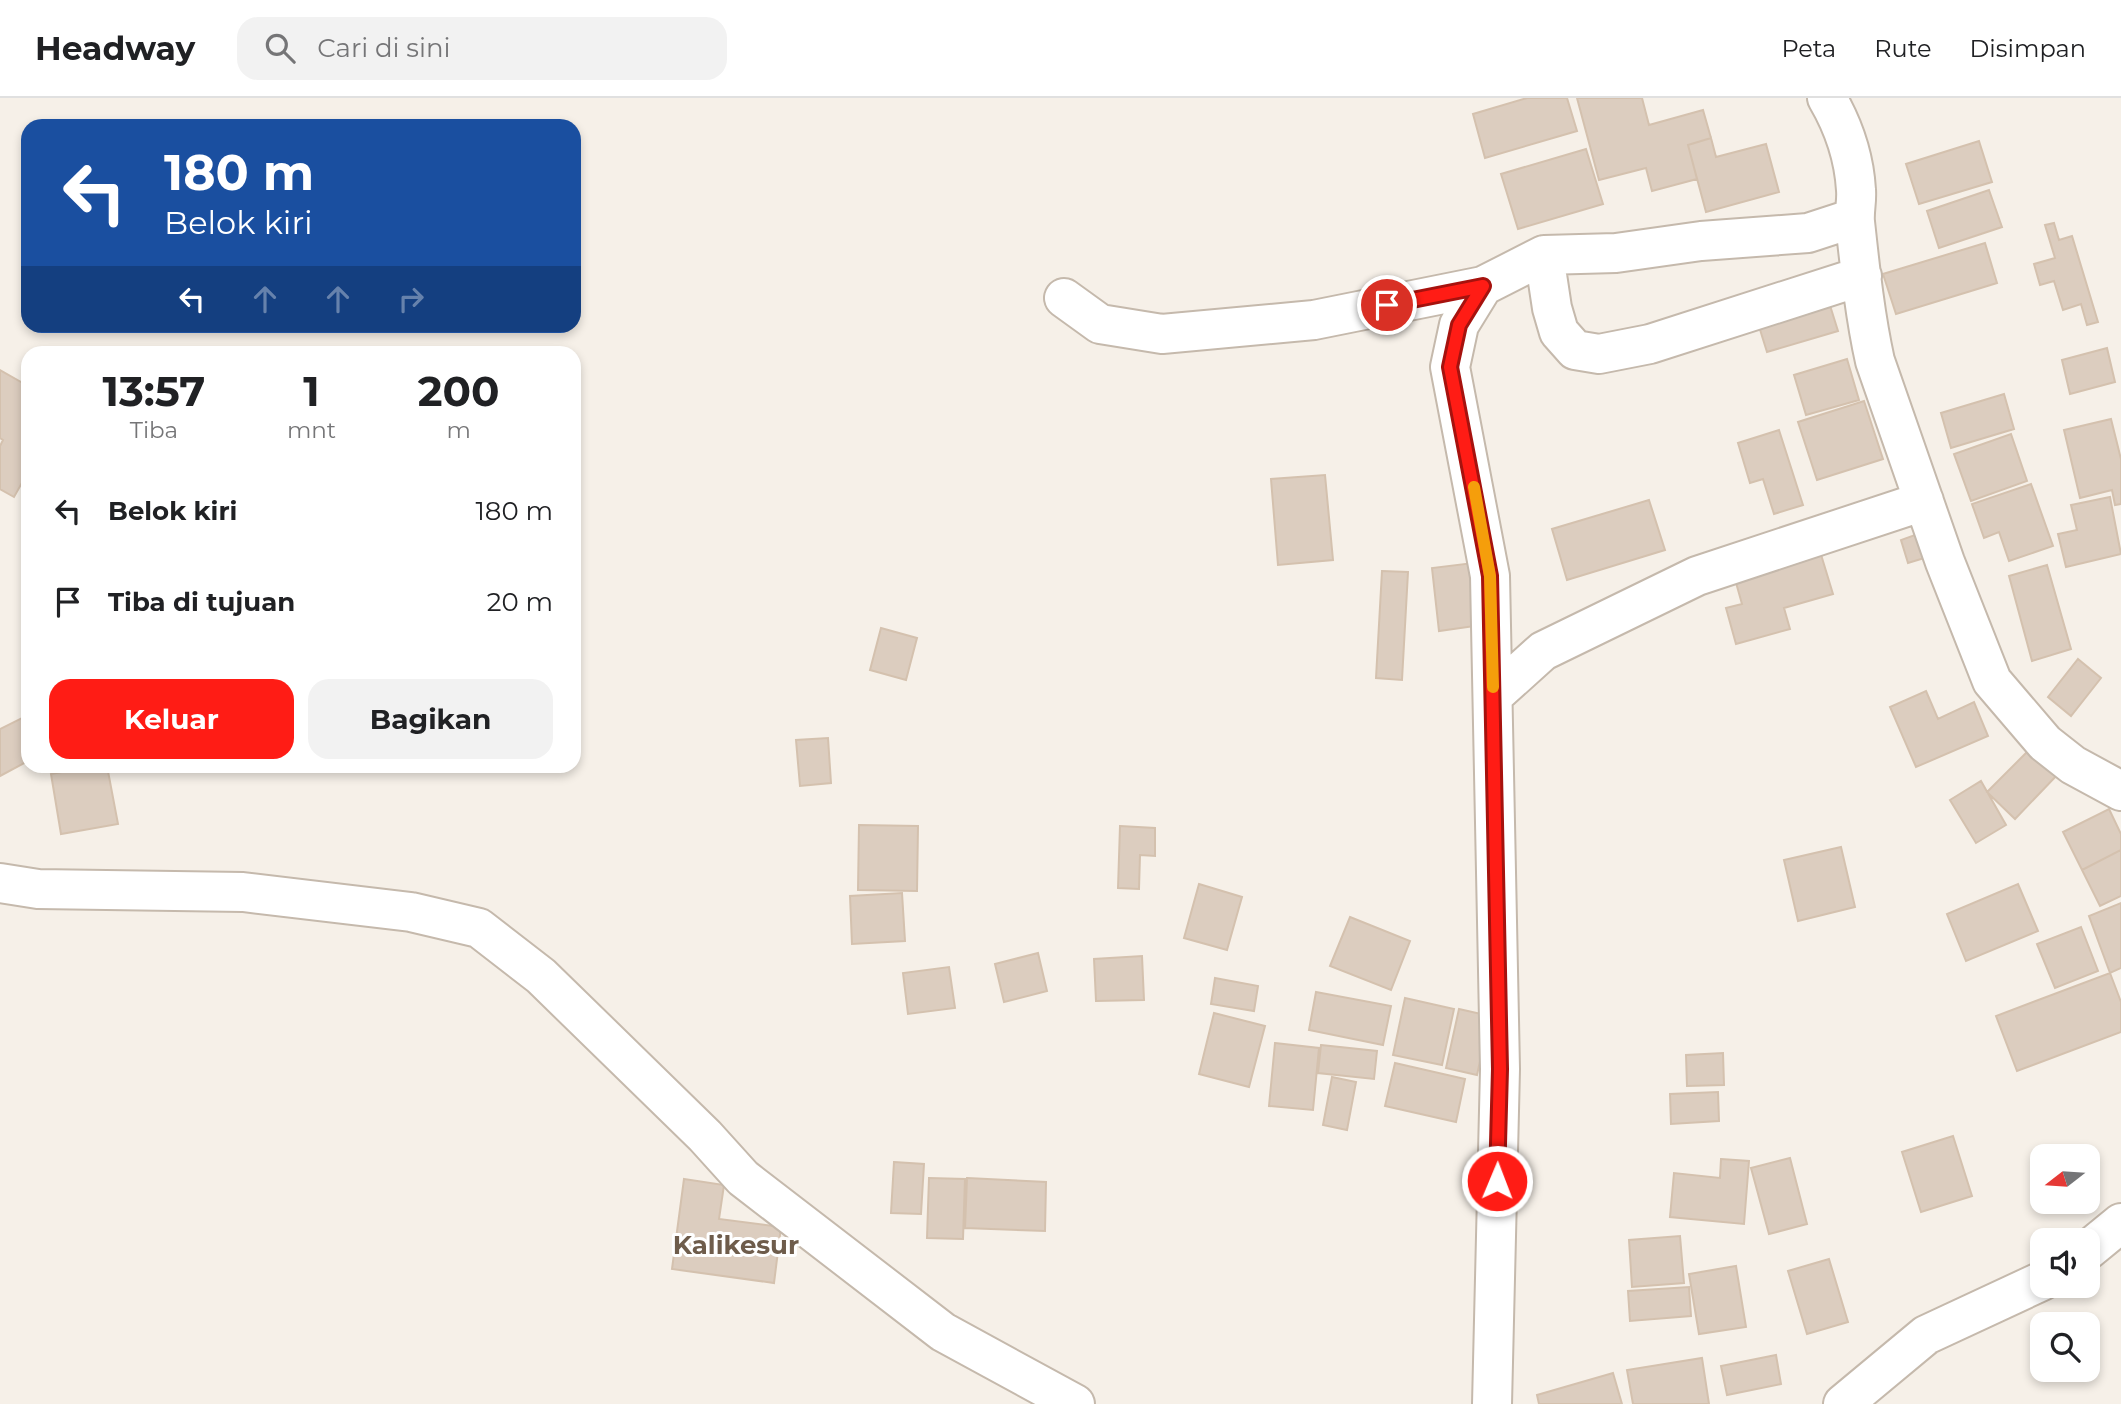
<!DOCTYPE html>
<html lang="id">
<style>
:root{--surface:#fff;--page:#f2f2f2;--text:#202124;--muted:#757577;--line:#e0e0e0;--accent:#ff1c15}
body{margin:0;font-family:Montserrat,sans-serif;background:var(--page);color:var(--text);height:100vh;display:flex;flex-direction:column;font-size:26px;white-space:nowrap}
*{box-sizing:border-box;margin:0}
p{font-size:23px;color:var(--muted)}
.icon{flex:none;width:38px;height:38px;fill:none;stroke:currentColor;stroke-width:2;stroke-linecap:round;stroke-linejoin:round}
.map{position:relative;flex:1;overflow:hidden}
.panel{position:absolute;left:21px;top:248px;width:560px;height:427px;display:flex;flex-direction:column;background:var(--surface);border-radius:21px;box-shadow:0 4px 10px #0003}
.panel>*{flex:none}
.top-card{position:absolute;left:21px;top:21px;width:560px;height:214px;border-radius:21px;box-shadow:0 4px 10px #0003;background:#1a4fa0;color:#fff;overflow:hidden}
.needle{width:46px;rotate:253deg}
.tools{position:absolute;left:2030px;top:1046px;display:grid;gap:14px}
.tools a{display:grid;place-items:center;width:70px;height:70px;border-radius:14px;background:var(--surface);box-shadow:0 4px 10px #0003;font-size:35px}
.pin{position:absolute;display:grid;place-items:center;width:60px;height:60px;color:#fff;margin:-30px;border:4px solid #fff;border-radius:50%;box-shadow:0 2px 7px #0007}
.me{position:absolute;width:77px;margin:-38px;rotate:1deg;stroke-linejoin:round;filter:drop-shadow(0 0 5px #0008)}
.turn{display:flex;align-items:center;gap:24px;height:147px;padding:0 28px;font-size:32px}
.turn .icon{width:91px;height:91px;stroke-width:2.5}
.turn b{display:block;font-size:49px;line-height:60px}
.lanes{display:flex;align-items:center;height:66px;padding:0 28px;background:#0003;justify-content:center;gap:35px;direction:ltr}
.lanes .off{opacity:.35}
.eta{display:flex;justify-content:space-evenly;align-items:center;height:119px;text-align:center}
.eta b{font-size:42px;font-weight:700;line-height:49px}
.cta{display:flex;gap:14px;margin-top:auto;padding:14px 28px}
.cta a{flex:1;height:80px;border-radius:21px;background:var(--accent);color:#fff;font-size:28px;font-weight:700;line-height:80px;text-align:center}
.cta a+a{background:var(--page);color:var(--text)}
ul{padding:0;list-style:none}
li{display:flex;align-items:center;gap:21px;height:91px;padding:0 28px}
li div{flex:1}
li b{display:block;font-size:26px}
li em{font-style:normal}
header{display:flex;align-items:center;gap:42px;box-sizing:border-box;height:98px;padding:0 35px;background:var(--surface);border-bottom:2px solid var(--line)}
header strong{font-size:33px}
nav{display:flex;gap:38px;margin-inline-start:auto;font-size:24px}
.search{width:490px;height:63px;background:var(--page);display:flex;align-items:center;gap:18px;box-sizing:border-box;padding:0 24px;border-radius:21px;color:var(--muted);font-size:26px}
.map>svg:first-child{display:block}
</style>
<header>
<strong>Headway</strong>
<div class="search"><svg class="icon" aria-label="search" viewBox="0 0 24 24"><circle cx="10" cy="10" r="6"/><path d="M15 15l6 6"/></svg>Cari di sini</div>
<nav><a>Peta</a><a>Rute</a><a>Disimpan</a></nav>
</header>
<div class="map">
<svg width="2121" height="1306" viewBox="0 0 2121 1306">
<rect width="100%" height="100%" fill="#f6f0e8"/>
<path fill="#dccdbf" stroke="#d4c1ae" stroke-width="2" d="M1527 0H1567L1577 33 1485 60 1473 16Z
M1577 0H1642L1649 27 1703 12 1711 40 1688 47 1697 81 1652 93 1646 70 1599 82Z
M1711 40 1716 59 1766 46 1779 94 1706 114 1688 47Z
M1979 43 1992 84 1919 106 1906 66Z
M1586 51 1603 106 1518 131 1501 76Z
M1989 92 2002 129 1939 150 1927 113Z
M2054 125 2059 142 2072 138 2098 224 2087 227 2081 206 2063 212 2054 183 2040 187 2034 166 2055 160 2045 127Z
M1985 145 1997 185 1896 216 1883 176Z
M1828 201 1838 233 1767 254 1757 222Z
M2107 250 2115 284 2070 296 2062 262Z
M1847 261 1859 302 1806 317 1794 277Z
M0 272 28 288V340L24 346 28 348V374L14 399 0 391V348L3 342 0 340Z
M2004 296 2014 331 1951 350 1941 315Z
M1864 303 1883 361 1817 382 1798 324Z
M2111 321 2121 361V406L2115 407 2112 392 2080 400 2064 332Z
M1779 332 1803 407 1774 416 1763 381 1750 385 1738 345Z
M2011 336 2027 383 1971 403 1954 356Z
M1325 377 1333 462 1278 467 1271 381Z
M2031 386 2053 448 2009 463 1999 434 1984 440 1972 406Z
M2110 399 2121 456 2066 469 2058 436 2077 432 2071 407Z
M1649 402 1665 452 1567 482 1552 431Z
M1926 433 1934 457 1908 465 1901 442Z
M1819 450 1833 496 1784 510 1790 531 1736 546 1726 510 1742 506 1733 474Z
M1481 464 1489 526 1439 533 1432 470Z
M2047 467 2071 551 2032 563 2009 478Z
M1382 473 1408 474 1402 582 1376 580Z
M881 530 917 540 906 582 870 572Z
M2078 561 2101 580 2071 618 2048 599Z
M1926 593 1938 621 1974 604 1988 638 1916 669 1890 609Z
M28 617V663L0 678V631Z
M828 640 831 685 800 688 796 642Z
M2033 648 2060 674 2015 721 1987 694Z
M95 668H107L118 726 61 736 51 676Z
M1981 683 2006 727 1976 745 1950 702Z
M2109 711 2121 736V752L2082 772 2063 734Z
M859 727 918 728 917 793 858 792Z
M1120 728 1155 730V758L1140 757 1139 791 1118 790Z
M1841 749 1855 809 1798 823 1784 762Z
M2121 752V798L2100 808 2082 772Z
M1199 786 1242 799 1227 852 1184 840Z
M2018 786 2038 833 1966 863 1947 816Z
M902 795 905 843 852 846 850 798Z
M2121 805V870L2110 875 2089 818Z
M1350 819 1410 843 1391 892 1330 868Z
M2081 829 2098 873 2055 890 2037 846Z
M1038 855 1047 893 1004 904 995 866Z
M1142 858 1144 902 1096 903 1094 861Z
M949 869 955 910 908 916 903 875Z
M2110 875 2121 904V934L2017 973 1996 918Z
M1215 880 1258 888 1254 913 1211 906Z
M1316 894 1391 908 1383 947 1309 932Z
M1405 900 1454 911 1442 967 1393 957Z
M1459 911 1490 918 1477 977 1446 970Z
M1214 915 1265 928 1249 989 1199 976Z
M1275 945 1319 950 1313 1012 1269 1008Z
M1321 947 1377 953 1374 981 1318 975Z
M1723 955 1724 987 1687 988 1686 957Z
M1395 965 1465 981 1456 1024 1385 1008Z
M1332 979 1356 984 1347 1032 1323 1027Z
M1718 994 1719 1023 1671 1026 1670 996Z
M1953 1038 1972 1098 1921 1114 1902 1054Z
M1790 1060 1807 1126 1769 1136 1751 1070Z
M1721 1061 1749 1063 1744 1126 1670 1119 1674 1075 1720 1080Z
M894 1064 924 1066 921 1116 891 1115Z
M929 1080 965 1081 963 1141 927 1140Z
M967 1080 1046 1084 1045 1133 965 1130Z
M684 1081 724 1087 719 1121 781 1129 774 1185 672 1171Z
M1680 1138 1684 1185 1632 1189 1629 1142Z
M1829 1161 1848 1224 1807 1236 1788 1173Z
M1736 1168 1746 1229 1699 1236 1689 1176Z
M1689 1189 1691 1218 1630 1223 1628 1193Z
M1776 1257 1781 1286 1727 1297 1721 1268Z
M1702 1260 1709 1306H1633L1627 1272Z
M1613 1275 1622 1306H1539L1537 1297Z"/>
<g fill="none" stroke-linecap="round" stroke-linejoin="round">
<g stroke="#c5b9ac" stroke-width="42">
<path id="minor" d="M1827 0C1844 29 1854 58 1856 92 1857 103 1854 113 1855 124 1860 170 1865 218 1875 263L1945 464 1992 583 2045 645 2073 667 2121 693
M1544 157 1552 210 1559 234 1575 252 1599 256 1650 246 1862 178
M1064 200 1100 226 1162 236 1314 222 1483 188
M1493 598 1543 553 1697 478 1924 403
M0 785 38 791 243 794 411 814 479 830 541 878 705 1038 743 1080 943 1234 1075 1306
M2088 1152 2121 1125
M1492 1306 1500 971 1490 478 1450 269 1459 227 1483 188 1544 157 1616 155 1701 143 1808 135 1854 120
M1843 1306 1926 1237 2042 1183"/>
</g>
<use href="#minor" stroke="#fff" stroke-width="38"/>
</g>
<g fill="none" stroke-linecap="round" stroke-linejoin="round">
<g stroke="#a6120e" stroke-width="18">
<path id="route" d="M1387 207 1483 188 1459 227 1450 269 1490 478 1500 971 1497 1083"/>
</g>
<use href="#route" stroke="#ff1c15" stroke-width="12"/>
<path stroke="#f59e0b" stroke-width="12" d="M1474 389 1490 478 1493 589"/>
</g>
<g text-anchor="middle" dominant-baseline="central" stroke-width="6" stroke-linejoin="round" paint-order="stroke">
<g font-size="26" font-weight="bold" fill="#6e5c4b" stroke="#fff">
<text x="736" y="1147">Kalikesur</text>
</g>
</g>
</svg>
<div class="tools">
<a><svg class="needle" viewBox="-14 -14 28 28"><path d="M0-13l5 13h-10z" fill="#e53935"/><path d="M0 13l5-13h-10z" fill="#757577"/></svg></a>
<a><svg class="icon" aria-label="sound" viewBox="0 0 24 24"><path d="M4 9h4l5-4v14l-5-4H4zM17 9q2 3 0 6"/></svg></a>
<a><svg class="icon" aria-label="search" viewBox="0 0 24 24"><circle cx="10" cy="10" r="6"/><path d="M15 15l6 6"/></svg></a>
</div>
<div class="pin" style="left:1387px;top:207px;background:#d93025"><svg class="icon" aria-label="arrive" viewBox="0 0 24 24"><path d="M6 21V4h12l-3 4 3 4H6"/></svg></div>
<svg class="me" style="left:1497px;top:1083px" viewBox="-20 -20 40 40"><circle r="17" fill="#ff1c15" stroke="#fff" stroke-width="3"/><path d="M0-11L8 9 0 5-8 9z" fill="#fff"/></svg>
<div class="top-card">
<div class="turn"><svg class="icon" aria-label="left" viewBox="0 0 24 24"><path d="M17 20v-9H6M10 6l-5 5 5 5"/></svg><div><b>180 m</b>Belok kiri</div></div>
<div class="lanes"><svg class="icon" aria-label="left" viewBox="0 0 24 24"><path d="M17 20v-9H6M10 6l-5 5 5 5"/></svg><svg class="icon off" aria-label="ahead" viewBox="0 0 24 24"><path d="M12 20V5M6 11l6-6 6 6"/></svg><svg class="icon off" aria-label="ahead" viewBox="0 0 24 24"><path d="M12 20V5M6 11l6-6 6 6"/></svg><svg class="icon off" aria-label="right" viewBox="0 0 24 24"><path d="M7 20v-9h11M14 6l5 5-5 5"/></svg></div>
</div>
<section class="panel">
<div class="eta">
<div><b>13:57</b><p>Tiba</p></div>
<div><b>1</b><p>mnt</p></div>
<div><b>200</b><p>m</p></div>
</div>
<ul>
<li><svg class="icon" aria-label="left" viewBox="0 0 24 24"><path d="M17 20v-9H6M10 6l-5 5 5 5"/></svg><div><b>Belok kiri</b></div><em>180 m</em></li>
<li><svg class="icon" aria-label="arrive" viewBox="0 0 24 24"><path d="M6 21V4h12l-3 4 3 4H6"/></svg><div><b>Tiba di tujuan</b></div><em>20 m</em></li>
</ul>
<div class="cta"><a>Keluar</a><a>Bagikan</a></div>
</section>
</div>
